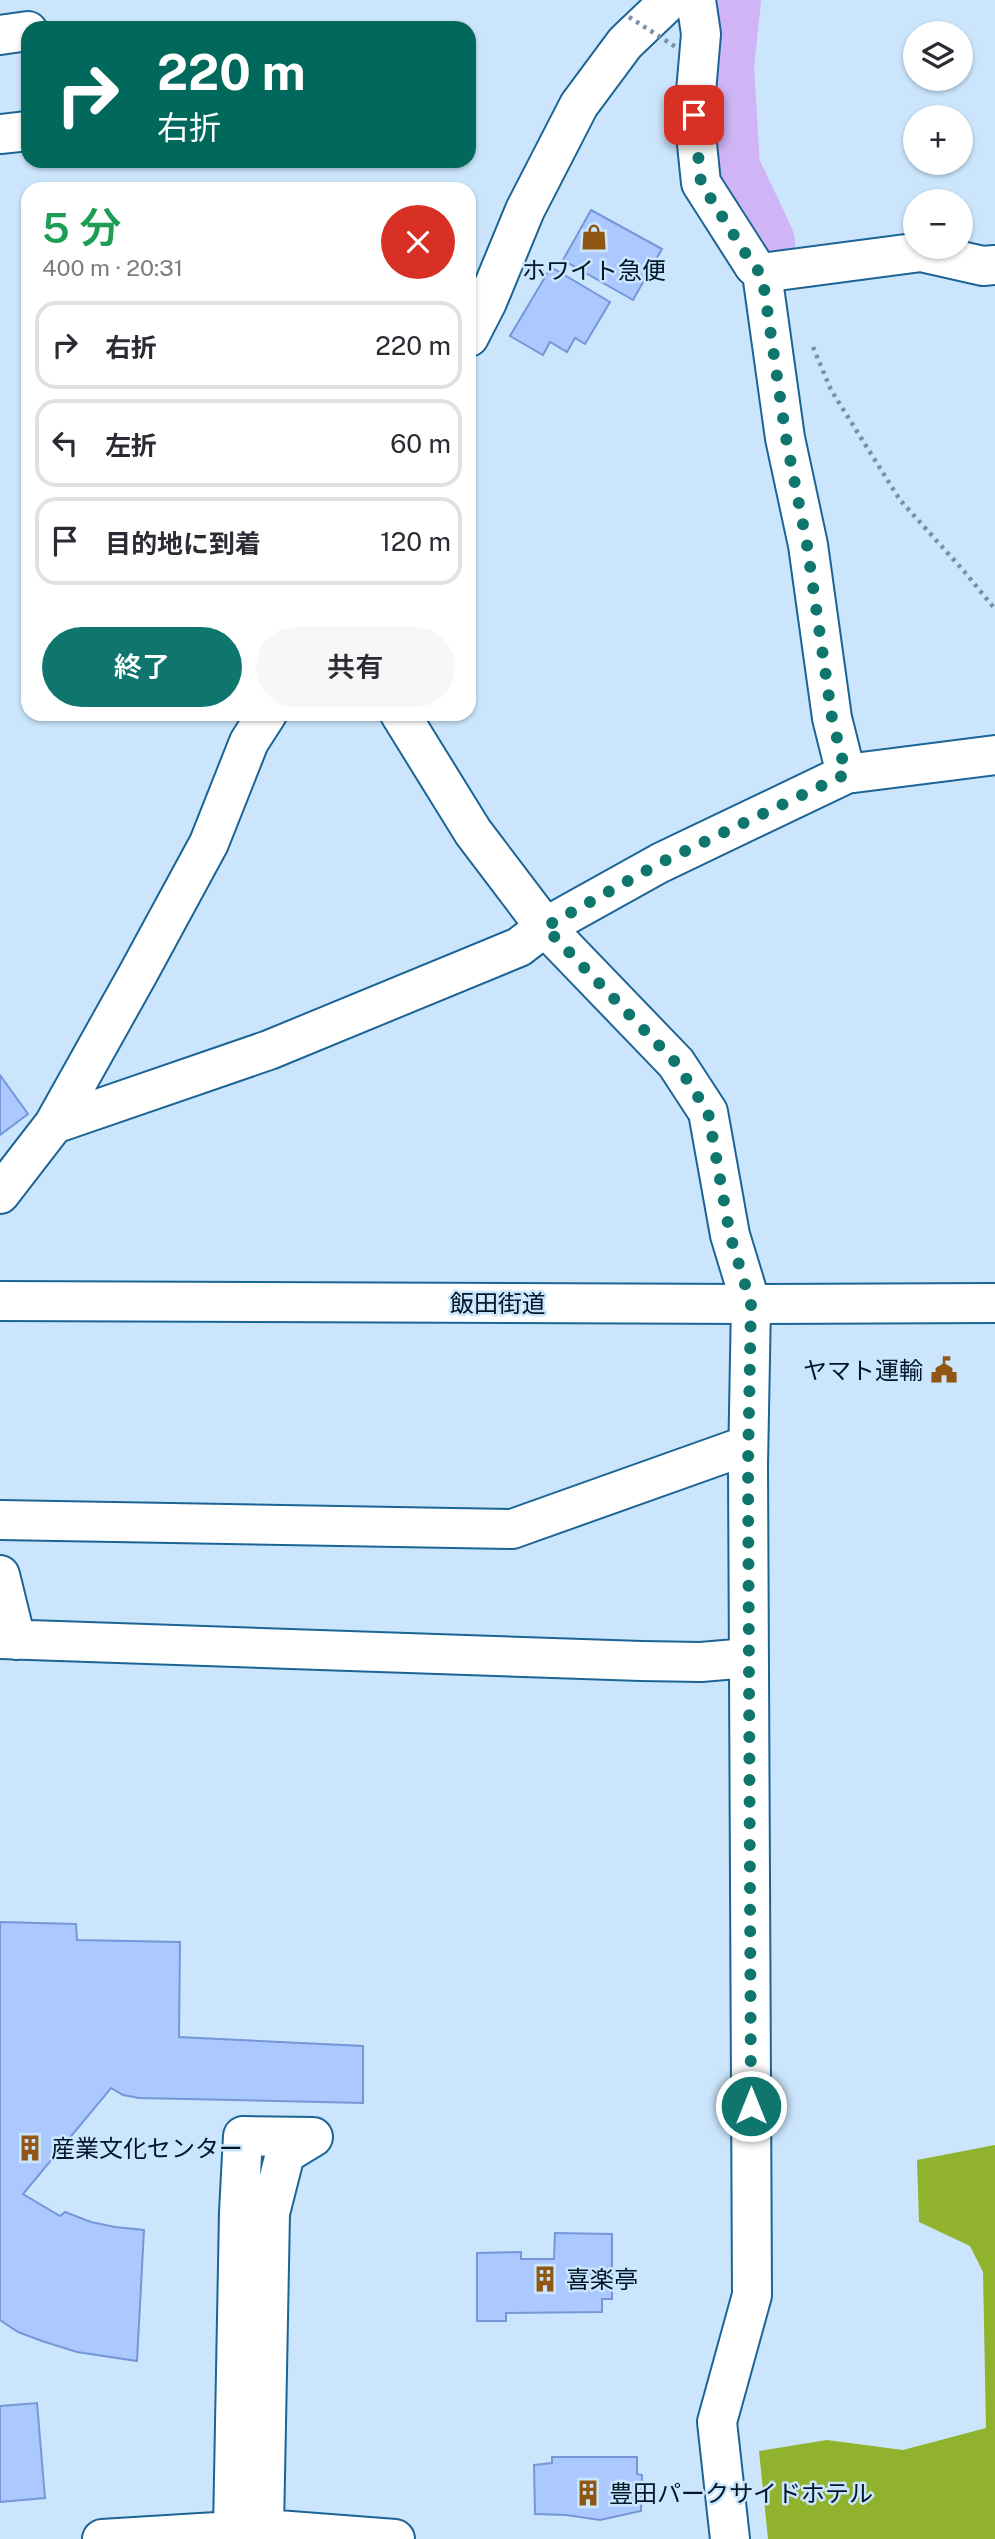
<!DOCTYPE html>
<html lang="ja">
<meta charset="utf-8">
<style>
:root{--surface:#fff;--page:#f7f7f7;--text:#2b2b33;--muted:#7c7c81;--line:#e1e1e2;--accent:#0f766e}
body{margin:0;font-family:"Public Sans","Noto Sans JP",sans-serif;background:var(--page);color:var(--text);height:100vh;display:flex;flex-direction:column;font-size:26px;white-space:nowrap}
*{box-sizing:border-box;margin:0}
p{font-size:23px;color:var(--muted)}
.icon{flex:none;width:38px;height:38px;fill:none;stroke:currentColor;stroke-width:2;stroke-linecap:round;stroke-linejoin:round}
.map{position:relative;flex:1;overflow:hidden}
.side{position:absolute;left:21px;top:182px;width:455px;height:539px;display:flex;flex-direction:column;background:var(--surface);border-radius:21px;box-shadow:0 2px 5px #0004}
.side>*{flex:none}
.top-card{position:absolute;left:21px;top:21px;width:455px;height:147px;border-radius:21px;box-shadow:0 2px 5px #0004;background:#00695c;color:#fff;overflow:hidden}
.controls{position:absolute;left:903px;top:21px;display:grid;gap:14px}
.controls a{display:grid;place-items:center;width:70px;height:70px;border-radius:50%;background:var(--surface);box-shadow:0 2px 5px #0004;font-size:35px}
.pin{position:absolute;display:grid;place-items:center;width:60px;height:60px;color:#fff;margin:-30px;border-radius:14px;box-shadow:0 4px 10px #0006}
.me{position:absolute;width:77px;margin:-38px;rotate:0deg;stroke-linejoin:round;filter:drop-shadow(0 0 5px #0008)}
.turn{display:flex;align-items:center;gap:24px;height:147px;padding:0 21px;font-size:32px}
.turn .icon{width:91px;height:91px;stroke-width:2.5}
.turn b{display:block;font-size:49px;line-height:60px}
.round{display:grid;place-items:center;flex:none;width:74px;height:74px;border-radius:37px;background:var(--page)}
.headline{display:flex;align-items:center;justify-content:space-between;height:119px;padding:0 21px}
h1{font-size:42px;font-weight:600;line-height:52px;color:#1e9e55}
.cta{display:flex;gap:14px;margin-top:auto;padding:14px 21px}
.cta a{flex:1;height:80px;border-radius:42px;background:var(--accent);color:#fff;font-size:28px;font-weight:600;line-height:80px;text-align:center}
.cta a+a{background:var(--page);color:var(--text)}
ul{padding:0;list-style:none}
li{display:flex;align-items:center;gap:21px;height:88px;margin:0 14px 10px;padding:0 7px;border:4px solid var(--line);border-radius:21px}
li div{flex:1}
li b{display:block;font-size:26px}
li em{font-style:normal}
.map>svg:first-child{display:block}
</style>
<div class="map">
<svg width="995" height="2539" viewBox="0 0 995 2539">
<rect width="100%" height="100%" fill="#cbe6fc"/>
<path fill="#90b22c" d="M995 2145V2539H768L759 2451 827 2440 903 2450 986 2428 983 2272 970 2246 919 2222 917 2160Z"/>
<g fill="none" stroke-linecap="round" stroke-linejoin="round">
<path stroke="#cfb4f6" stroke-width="66" d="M728 0 721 66 727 168 762 242"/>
</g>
<path fill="#abc8ff" stroke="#7597d8" stroke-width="2" d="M591 210 662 249 633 300 563 260Z
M551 267 610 302 585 344 575 338 567 352 550 342 543 355 510 336Z
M0 1075 28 1114 0 1135Z
M0 1922 76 1924 77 1940 180 1942 179 2037 363 2046V2103L139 2098 123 2095 111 2088 23 2194 60 2216 65 2212 91 2222 115 2227 144 2230 137 2361 77 2352 42 2341 18 2332 0 2320Z
M555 2233 612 2234V2299H602V2312L506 2313V2321H477V2253L521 2252V2259H554Z
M37 2403 45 2498 0 2502V2406Z
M552 2457H637V2474L642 2475 641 2511 600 2520 566 2515 535 2514 534 2465 552 2463Z"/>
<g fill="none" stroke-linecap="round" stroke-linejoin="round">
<g stroke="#1c6495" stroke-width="42">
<path id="minor" d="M696 0 701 34 694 115 701 183 754 266 762 273 770 275
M0 35 28 31
M0 134 28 131
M469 337 487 302 525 210 579 105 625 43 670 0
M400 714 473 832 545 927 676 1063 708 1112 730 1235 751 1304 748 1465 752 2295 717 2422 730 2539
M846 774 832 718 808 545 785 438 762 273 921 252 983 266 995 265
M54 1124 269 1050 519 947 545 927 660 863 846 774 995 755
M0 1194 54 1124 139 972 209 843 249 742 267 714
M0 1520 512 1529 748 1445
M0 1575 16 1640
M0 1639 641 1661 701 1662 748 1658
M264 2529 270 2213 285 2154 313 2137
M233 2531 239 2212 243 2136 313 2137
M102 2539 264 2529 395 2539"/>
</g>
<g stroke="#1c6495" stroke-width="42">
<path id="major" d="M0 1301 751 1304 995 1303"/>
</g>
<path stroke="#7891a6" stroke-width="4.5" stroke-dasharray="3.5 5" stroke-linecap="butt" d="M813 347 831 390 900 500 963 570 995 609"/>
<use href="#minor" stroke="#fff" stroke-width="38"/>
<use href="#major" stroke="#fff" stroke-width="38"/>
<path stroke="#7891a6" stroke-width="4.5" stroke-dasharray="3.5 5" stroke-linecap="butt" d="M629 17 679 49"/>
</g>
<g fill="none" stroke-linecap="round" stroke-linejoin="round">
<path stroke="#0f766e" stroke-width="12" stroke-dasharray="0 21.6" d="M694 115 701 183 754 267 762 274 786 438 807 545 832 718 846 774 660 863 545 927 676 1063 708 1112 730 1235 751 1304 748 1465 751 2106"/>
</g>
<defs>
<g id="shop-bare" transform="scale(2.1)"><path d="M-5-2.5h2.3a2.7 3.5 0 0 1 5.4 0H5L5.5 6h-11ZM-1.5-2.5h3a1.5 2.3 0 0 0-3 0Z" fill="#905613" stroke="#cbe6fc" stroke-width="2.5" paint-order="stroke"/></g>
<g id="civic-bare" transform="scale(2.1)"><path d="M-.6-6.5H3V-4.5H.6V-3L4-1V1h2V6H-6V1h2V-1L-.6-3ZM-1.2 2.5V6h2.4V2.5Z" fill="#905613" stroke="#cbe6fc" stroke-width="2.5" paint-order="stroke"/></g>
<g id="building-bare" transform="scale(2.1)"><path d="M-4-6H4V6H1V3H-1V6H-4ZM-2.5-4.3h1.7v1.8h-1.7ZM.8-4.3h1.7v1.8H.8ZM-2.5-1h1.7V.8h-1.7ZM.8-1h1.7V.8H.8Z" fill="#905613" stroke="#cbe6fc" stroke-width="2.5" paint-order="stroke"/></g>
</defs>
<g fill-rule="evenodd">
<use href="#shop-bare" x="594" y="237"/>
<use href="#civic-bare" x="944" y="1370"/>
<use href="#building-bare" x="30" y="2148"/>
<use href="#building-bare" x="545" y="2279"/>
<use href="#building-bare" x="588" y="2493"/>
</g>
<g text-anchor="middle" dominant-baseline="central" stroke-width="5" stroke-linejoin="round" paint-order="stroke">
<g font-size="24" fill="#001629" stroke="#cbe6fc" text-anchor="start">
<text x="594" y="270" text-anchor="middle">ホワイト急便</text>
<text x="923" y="1370" text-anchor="end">ヤマト運輸</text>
<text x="51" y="2148">産業文化センター</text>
<text x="566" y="2279">喜楽亭</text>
<text x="609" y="2493">豊田パークサイドホテル</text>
</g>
<g font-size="24" fill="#001629" stroke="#cbe6fc">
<text x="498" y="1303">飯田街道</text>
</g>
</g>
</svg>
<div class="controls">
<a><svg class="icon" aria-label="layers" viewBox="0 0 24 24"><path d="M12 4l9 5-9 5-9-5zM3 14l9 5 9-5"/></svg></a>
<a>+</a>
<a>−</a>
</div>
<div class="pin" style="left:694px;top:115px;background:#d93025"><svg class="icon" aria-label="arrive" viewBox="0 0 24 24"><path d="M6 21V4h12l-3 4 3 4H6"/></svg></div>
<svg class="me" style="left:751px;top:2106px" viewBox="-20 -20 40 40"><circle r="17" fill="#0f766e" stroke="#fff" stroke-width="3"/><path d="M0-11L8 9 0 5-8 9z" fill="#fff"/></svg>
<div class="top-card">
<div class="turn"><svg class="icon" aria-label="right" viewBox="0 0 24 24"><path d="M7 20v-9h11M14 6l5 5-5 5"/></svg><div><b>220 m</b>右折</div></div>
</div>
<section class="side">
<div class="headline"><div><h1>5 分</h1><p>400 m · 20:31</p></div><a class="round" style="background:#d93025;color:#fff"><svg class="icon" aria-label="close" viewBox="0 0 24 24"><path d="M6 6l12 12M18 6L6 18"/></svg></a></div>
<ul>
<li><svg class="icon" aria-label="right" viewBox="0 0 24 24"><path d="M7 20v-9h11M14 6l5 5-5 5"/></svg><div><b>右折</b></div><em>220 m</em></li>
<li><svg class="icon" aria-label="left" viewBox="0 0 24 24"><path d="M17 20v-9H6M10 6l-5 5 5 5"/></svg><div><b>左折</b></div><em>60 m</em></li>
<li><svg class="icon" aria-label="arrive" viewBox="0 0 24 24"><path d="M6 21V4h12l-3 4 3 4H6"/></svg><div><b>目的地に到着</b></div><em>120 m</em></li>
</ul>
<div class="cta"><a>終了</a><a>共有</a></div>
</section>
</div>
